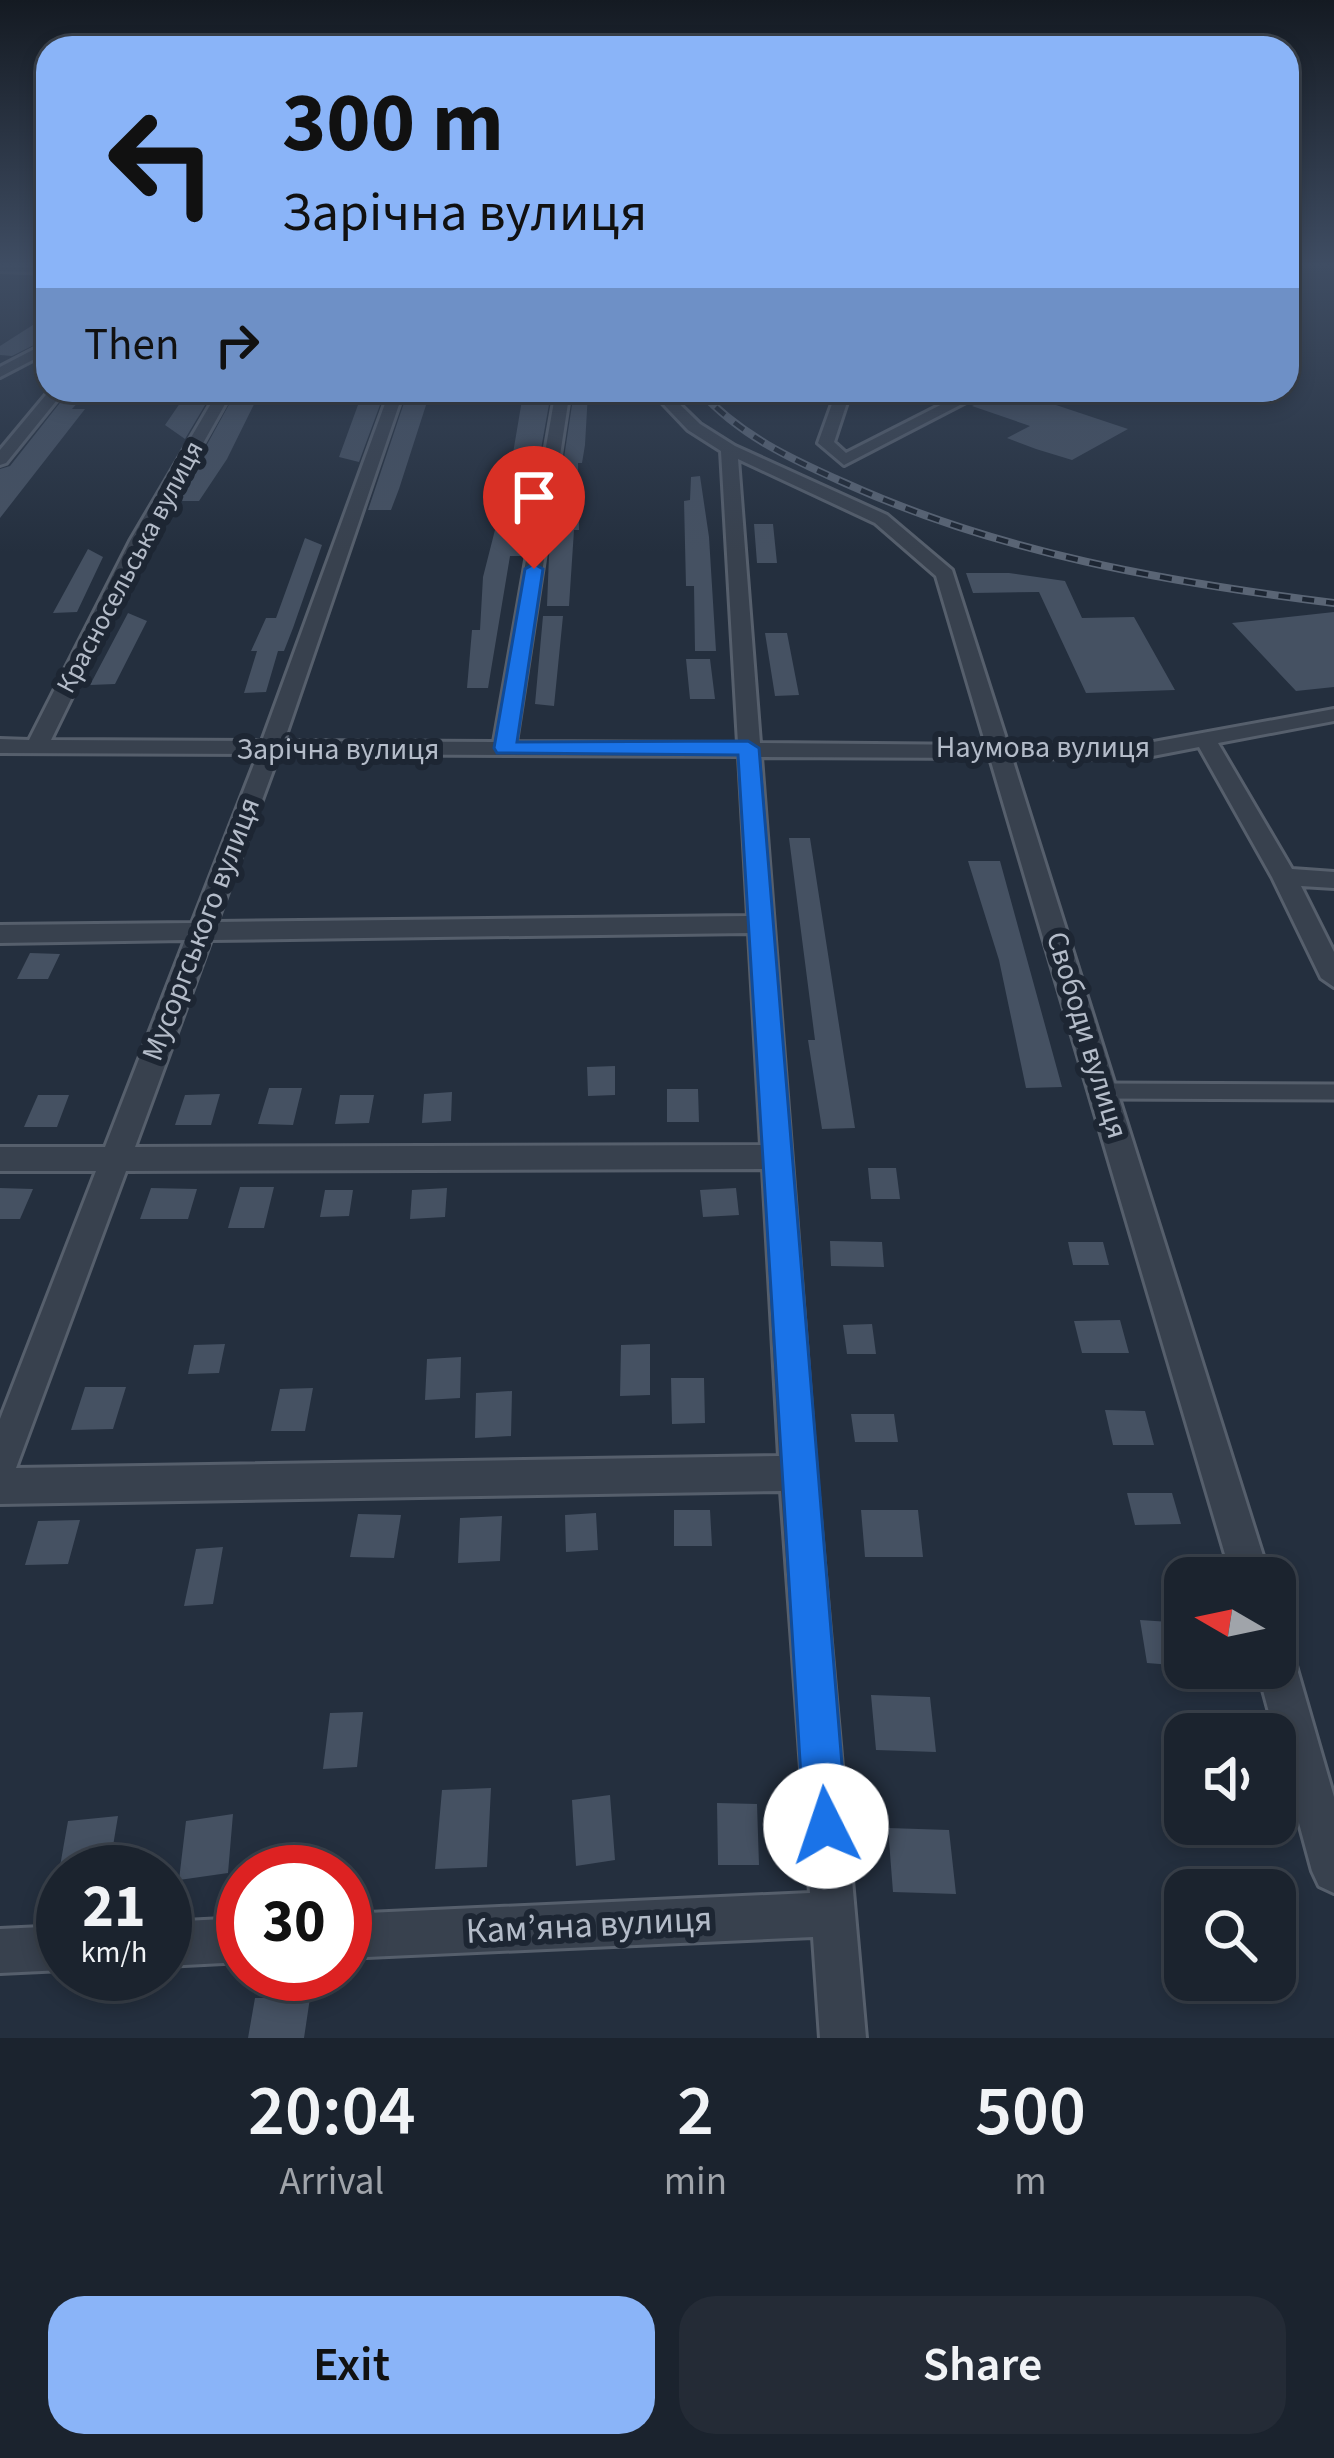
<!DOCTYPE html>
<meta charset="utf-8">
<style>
:root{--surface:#1b232e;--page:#242b36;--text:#f1f3f6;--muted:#a0a4aa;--line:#39404a;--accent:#8ab4f8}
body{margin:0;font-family:"Source Sans 3",sans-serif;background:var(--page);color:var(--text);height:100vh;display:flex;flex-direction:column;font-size:45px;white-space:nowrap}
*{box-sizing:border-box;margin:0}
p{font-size:39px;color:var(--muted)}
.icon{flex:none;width:66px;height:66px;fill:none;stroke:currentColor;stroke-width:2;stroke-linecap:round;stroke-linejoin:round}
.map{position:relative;height:2038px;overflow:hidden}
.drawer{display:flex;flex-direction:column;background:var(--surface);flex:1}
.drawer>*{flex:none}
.top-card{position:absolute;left:36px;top:36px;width:1263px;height:366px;border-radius:36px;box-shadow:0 6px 18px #0003,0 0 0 3px var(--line);background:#8ab4f8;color:#111;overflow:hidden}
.needle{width:78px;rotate:279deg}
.fabs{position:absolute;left:1164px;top:1557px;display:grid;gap:24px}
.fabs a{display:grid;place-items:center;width:132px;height:132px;border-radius:24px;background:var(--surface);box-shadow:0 6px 18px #0003,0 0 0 3px var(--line);font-size:60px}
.speed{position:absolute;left:36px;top:1845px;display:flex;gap:24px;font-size:60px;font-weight:700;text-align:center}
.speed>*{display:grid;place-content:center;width:156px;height:156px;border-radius:50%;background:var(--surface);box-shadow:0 6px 18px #0003,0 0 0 3px var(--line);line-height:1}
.speed small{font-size:30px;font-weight:400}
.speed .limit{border:18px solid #d22;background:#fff;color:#111}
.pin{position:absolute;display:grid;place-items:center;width:102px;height:102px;color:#fff;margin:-123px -51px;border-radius:50% 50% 50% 0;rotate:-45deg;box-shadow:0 0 12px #0007}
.pin .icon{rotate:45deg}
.me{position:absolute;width:132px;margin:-66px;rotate:356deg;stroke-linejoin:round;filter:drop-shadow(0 0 9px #0008)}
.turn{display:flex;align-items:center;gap:42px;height:252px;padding:0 48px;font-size:54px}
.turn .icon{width:156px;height:156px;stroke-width:2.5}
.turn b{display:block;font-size:84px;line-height:102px}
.then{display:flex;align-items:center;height:114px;padding:0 48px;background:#0003;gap:24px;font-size:45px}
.eta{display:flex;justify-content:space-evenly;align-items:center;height:204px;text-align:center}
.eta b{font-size:72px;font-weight:600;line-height:84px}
.primary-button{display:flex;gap:24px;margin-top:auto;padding:24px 48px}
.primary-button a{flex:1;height:138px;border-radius:36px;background:var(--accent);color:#111;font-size:48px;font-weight:600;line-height:138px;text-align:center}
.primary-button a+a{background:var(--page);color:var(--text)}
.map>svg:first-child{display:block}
</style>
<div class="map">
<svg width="1334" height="2038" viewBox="0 0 1334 2038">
<rect width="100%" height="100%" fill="#242f3e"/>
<path fill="#455162" d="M36 323 48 324V338L12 356 0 355V346Z
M189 390H214L185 439 165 425Z
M237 390H261L227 459 199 501H176Z
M1003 390 1056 405 1128 429 1072 460 1036 449 1007 438 1030 426 972 406Z
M574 392H588L585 445 582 463H578L579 530H574L569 606H547L549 556Z
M551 393 522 556H510L488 688H467L472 630H480L483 577 510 471 523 394Z
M362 394H384L359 462 339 457Z
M407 394H426L427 402 399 489 391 510H368Z
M63 399H81L72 409H85L0 518V469L10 466Z
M700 476 709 537 716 651H695L694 586H686L684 501 690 500 691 477Z
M754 524H773L777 563H757Z
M305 538 322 545 293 628 284 651H278L266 692 244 693 257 651H251L266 618H276Z
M88 549 103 557 77 612 53 613Z
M966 573H1009L1065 581 1082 618 1134 617 1175 690 1086 693 1039 592 973 593Z
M1334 612V687L1296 691 1232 623Z
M128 613 147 621 115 684 90 685Z
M543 616H563L554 706 535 704Z
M765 633H787L799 695 775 696Z
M686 659H710L715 699H690Z
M789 838H810L855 1128 822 1129 808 1040H815Z
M968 861H1000L1062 1087 1026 1088 999 960Z
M30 953 60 954 48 979H17Z
M615 1066V1095L588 1096 587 1067Z
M269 1088H302L293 1125 258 1124Z
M667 1089H698L699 1122H667Z
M452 1092 451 1121 422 1123 424 1094Z
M220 1094 211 1125H175L185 1095Z
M38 1095H69L57 1127H24Z
M340 1095H374L369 1123 335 1124Z
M868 1168H896L900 1199H871Z
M240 1187H274L264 1228H228Z
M0 1188 33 1189 20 1219H0Z
M151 1188 197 1189 188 1219H140Z
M447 1188 445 1217 410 1219 412 1190Z
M736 1188 739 1215 703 1217 700 1190Z
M325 1190H353L349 1216 320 1217Z
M830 1241 882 1242 884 1267 831 1266Z
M1068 1242H1103L1109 1265H1073Z
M1120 1320 1129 1353H1082L1074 1321Z
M872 1324 876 1354H847L843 1325Z
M225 1344 219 1373 188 1374 194 1345Z
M650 1344V1395L620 1396 621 1345Z
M461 1357 460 1398 425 1400 427 1359Z
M671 1378H704L705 1423 672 1424Z
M85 1387H126L113 1429 71 1430Z
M313 1388 305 1431H271L280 1389Z
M512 1391 511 1436 475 1438 476 1393Z
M1105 1410 1145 1411 1154 1445H1113Z
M851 1414H894L898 1442H855Z
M1127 1493H1172L1181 1524 1135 1525Z
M674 1510H710L712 1546H674Z
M861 1510H918L923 1557H865Z
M596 1513 598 1550 566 1552 565 1515Z
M358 1514 401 1515 394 1558 350 1557Z
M502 1516 500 1561 458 1563 460 1518Z
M80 1520 68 1564 25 1565 38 1521Z
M223 1547 213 1604 184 1606 196 1549Z
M1140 1620 1185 1623V1666L1147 1663Z
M871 1695 930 1697 936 1752 876 1750Z
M363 1712 357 1767 323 1769 330 1713Z
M491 1788 487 1867 435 1869 442 1790Z
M610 1795 615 1860 576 1866 572 1800Z
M717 1803 757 1804 759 1865H718Z
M233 1814 228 1873 179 1880 186 1821Z
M118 1816 109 1870 59 1872 68 1821Z
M888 1828 949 1830 956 1894 893 1892Z
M255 1998H310L304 2038H248Z"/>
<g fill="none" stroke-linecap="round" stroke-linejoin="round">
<g stroke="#565f6c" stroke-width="21">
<path id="service" d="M1104 1091 1334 1092"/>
</g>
<g stroke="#565f6c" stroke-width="6">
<path id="minor" d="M0 267H48V273L0 271Z
M48 342V352L0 377V367Z
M50 390H65L6 463 0 465V450Z
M219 390H233L148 541 51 740 262 741 390 390H404L284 741 494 742 556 390H570L516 742 738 743 721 451 688 430 650 390H665L700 424 735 446 887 515 952 570 1008 745H1137L1334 709V721L1218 743 1292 869 1334 872V888L1301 886 1334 952V987L1321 978 1272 877 1199 747 1137 759 1012 758 1270 1578H1232L990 758 761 757 816 1473 866 2038H820L813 1937 345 1958V1914L810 1893 781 1491 0 1504V1419L96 1171H0V1147H105L185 940 0 943V925L192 923 258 754 0 753V739L29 740 130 541ZM738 459 875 523 936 576 986 745 760 743ZM279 754 739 756 748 916 217 922ZM749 933 761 1145 135 1147 211 940ZM763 1169 779 1456 16 1468 126 1171Z
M837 390H851L834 442 846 453 970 390H989L844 465 818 443Z
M1275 1642 1289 1648 1295 1662 1334 1797V1893L1319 1886 1312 1871 1257 1668H1275Z
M243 1918V1962L165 1966V1922Z
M63 1926V1970L0 1973V1929Z"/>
</g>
<use href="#service" stroke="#38414e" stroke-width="15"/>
<use href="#minor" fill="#38414e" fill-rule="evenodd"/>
<g stroke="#5a6575" stroke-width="8">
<path id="rail" d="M699 390C739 435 791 459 845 483 1000 553 1166 582 1334 603"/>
</g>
<use href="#rail" stroke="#1d2633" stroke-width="4.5" stroke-dasharray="12" stroke-linecap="butt"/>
</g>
<linearGradient id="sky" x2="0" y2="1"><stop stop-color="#141a22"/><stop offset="0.48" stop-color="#3f4d63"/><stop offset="1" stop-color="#3f4d63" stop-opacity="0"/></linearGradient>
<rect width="1334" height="552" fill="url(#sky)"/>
<path fill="#1a73e8" stroke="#114b97" stroke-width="3" d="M534 564 543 569 517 742 748 741 759 748 847 1826 841 1841 826 1848 810 1841 804 1826 738 755 497 753 494 748 525 569Z"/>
<g text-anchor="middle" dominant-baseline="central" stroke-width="12" stroke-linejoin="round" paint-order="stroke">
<g font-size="27" fill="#b4bcc9" stroke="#1d2633">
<text transform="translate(130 567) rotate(-62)">Красносельська вулиця</text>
</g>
<g font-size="30" fill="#b4bcc9" stroke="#1d2633">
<text x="1043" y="747">Наумова вулиця</text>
<text x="338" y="749">Зарічна вулиця</text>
<text transform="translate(201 929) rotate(-69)">Мусоргського вулиця</text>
<text transform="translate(1087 1035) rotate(73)">Свободи вулиця</text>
</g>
<g font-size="36" fill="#b4bcc9" stroke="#1d2633">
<text transform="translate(589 1925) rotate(-3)">Кам’яна вулиця</text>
</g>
</g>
</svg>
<div class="fabs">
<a><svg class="needle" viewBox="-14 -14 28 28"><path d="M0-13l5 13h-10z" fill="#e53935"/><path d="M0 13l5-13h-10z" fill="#a0a4aa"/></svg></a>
<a><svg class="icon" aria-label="sound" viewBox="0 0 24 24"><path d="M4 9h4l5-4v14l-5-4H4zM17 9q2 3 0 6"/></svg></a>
<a><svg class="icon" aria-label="search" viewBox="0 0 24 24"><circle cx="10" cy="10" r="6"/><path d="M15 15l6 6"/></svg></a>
</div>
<div class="speed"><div>21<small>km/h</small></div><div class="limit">30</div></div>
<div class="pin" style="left:534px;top:569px;background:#d93025"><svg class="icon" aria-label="arrive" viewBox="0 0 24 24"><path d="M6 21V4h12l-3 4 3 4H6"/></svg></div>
<svg class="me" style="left:826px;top:1826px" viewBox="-20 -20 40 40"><circle r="19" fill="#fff"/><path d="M0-13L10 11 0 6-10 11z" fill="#1a73e8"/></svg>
<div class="top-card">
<div class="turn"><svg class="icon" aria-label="left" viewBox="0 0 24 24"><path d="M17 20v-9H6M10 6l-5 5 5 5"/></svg><div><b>300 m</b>Зарічна вулиця</div></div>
<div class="then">Then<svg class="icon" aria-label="right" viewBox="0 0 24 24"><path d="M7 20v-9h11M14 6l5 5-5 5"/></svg></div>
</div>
</div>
<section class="drawer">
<div class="eta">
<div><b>20:04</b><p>Arrival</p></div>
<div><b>2</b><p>min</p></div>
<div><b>500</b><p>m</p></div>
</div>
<div class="primary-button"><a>Exit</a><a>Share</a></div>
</section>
